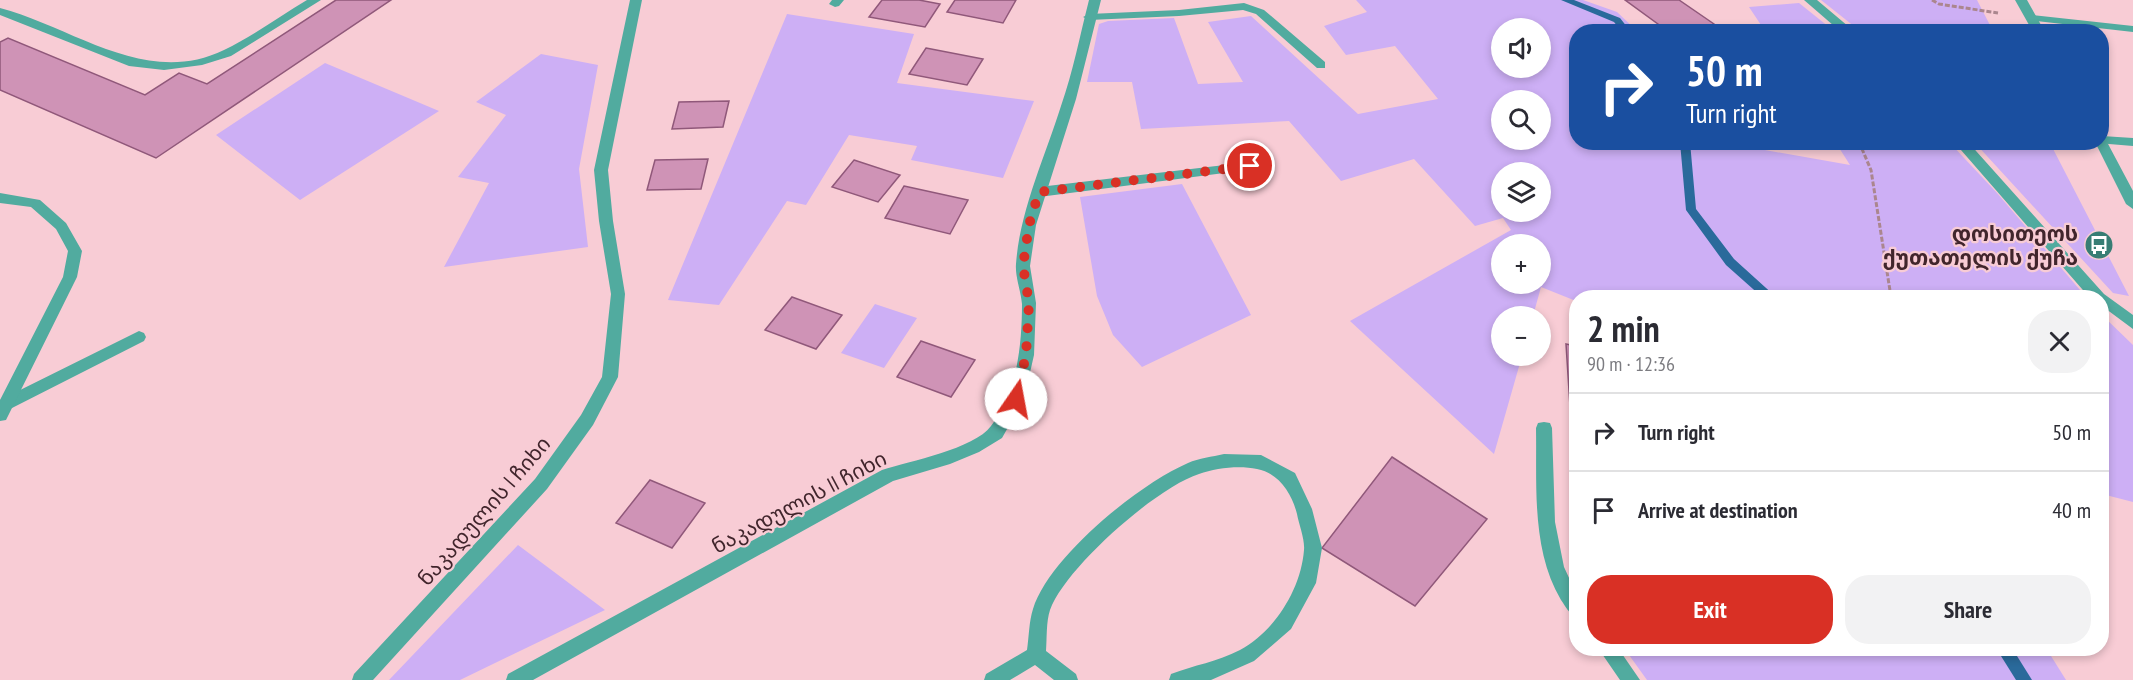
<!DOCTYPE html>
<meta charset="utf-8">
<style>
:root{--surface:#fff;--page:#f2f2f3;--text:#2b2b33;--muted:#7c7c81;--line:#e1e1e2;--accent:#d93025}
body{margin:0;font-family:"PT Sans Narrow","Noto Sans Georgian",sans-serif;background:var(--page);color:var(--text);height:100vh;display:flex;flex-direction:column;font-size:22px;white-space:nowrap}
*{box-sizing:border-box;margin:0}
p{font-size:20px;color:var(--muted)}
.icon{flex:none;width:33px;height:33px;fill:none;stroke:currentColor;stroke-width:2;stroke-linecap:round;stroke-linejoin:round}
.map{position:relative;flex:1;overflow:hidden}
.details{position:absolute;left:1569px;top:290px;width:540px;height:366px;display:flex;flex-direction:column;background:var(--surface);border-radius:24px;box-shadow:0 3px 9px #0003}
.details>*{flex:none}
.top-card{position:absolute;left:1569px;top:24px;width:540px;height:126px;border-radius:24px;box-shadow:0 3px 9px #0003;background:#1a4fa0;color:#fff;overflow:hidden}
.fabs{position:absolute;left:1491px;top:18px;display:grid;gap:12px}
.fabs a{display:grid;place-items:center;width:60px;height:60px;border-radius:50%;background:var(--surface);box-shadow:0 3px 9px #0003;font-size:30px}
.pin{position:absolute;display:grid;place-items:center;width:51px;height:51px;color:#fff;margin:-26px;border:3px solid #fff;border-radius:50%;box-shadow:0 2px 6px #0007}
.me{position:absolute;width:66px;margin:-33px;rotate:12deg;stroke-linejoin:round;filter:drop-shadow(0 0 4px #0008)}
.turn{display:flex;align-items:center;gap:21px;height:126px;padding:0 18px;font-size:27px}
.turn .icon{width:78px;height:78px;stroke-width:2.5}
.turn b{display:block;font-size:42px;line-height:51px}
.round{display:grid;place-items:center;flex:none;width:63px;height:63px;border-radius:24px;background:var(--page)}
.overview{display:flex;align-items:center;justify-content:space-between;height:102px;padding:0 18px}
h1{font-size:36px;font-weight:700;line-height:45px}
.action{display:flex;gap:12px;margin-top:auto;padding:12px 18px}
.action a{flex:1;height:69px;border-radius:24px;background:var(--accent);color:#fff;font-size:24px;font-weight:700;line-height:69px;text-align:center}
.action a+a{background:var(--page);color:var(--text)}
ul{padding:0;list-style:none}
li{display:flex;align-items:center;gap:18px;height:78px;padding:0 18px;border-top:2px solid var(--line)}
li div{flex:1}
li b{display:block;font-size:22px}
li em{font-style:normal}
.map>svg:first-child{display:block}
</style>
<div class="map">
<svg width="2133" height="680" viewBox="0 0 2133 680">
<rect width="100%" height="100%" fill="#f8ccd5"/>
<path fill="#cdaff5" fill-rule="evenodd" d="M1356 0H1583L1617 12 1637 31 1576 32V142L1746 143 1748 147 1850 165 1836 143H1950L1997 193 2086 297H1576V301L1541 287 1533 316H1502V356H1522L1494 454 1350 321 1511 230 1503 218 1475 226 1414 159 1341 181 1289 121 1141 129 1132 82H1087L1099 24 1108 21 1174 18 1198 84 1243 82 1208 22 1251 16 1358 114 1438 99 1395 46 1346 55 1324 26 1367 12ZM1540 28V68H1502V28ZM1540 100V140H1502V100ZM1540 172V212H1502V172ZM1540 244V284H1502V244Z
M1821 0H1977L1993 31H1860Z
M1799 3 1834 31H1765L1749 7Z
M787 14 914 34 897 83 1034 101 1003 178 911 160 917 146 849 135 806 205 787 201 719 305 668 300Z
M541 54 598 65 579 169 588 247 444 267 489 183 458 177 506 115 476 102Z
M325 63 439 111 300 200 216 135Z
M1975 143H2050L2129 296 2113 293Z
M1182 184 1251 315 1142 367 1113 335 1097 296 1080 197Z
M875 304 917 318 884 368 841 353Z
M2102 315 2133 345V502L2102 494Z
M518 545 605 610 460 680H389Z
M1624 648H2046L2066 680H1647Z"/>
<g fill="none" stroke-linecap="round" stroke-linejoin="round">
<path fill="#2a6a9b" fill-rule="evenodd" d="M1561 0H1574L1620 18 1631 32H1622L1614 22Z
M1680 142H1690L1696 209 1734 259 1776 297H1762L1726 265 1686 210Z
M1996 648H2012L2032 680H2016Z"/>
</g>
<path fill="#cf93b6" stroke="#90587a" stroke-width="1.5" d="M336 0H391L156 158 0 90V42L8 38 145 95 179 73 207 84Z
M882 0H919L940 4 925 27 869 17Z
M955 0H1016L1003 23 947 12Z
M1625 0H1679L1714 24 1694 32H1669Z
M926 48 983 59 967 85 909 74Z
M729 101 723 127 672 129 679 102Z
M708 159 701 189 647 190 655 160Z
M854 160 900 175 878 202 832 187Z
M904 186 968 200 950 234 885 218Z
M792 297 842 315 816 349 765 330Z
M921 341 975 360 951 397 897 377Z
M1566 344 1576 346V500Z
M1392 457 1487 519 1415 606 1322 548Z
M650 480 705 503 672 548 616 523Z"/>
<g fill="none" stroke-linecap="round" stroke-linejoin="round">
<path stroke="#ab868e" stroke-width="3" stroke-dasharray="5 2" stroke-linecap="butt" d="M1932 0 1939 4 1998 13
M1859 142 1871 170 1891 297"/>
<path fill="#51ab9f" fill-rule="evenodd" d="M307 0H321L231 56 202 65 164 70 129 66 0 15V8C73 27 146 88 224 50 253 36 280 16 307 0Z
M832 0H844L839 6 835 7 829 4Z
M1244 3 1264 10 1325 62V68H1317L1256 14 1243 10 1179 16 1089 20 1083 17 1089 14 1179 10Z
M1250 162 1255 163 1257 166 1255 169 1039 197 1032 192 1039 187Z
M139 331 144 333 146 337 144 341 12 408 6 410 0 408V400Z
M1224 454 1261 455 1295 473 1312 509 1322 548 1316 583 1291 629 1254 661 1211 680H1169L1171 674C1194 665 1217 662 1240 650 1275 631 1301 589 1304 550 1305 539 1299 525 1297 514 1292 494 1279 473 1257 469 1239 465 1216 468 1199 474 1157 487 1065 568 1050 610 1046 622 1047 639 1046 651L1076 674 1078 680H1054L1035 665 1010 680H984L986 674 1027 650C1029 637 1029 621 1033 609 1049 557 1139 484 1188 463 1199 458 1212 457 1224 454Z"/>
<path fill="#51ab9f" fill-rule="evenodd" d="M630 0H642L608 170 613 221 625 294 618 377 593 425 547 489 373 680H352L354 674 535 479 581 415 602 377 611 294 599 221 594 170Z
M1089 0H1101L1076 99 1036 225 1030 266 1036 303 1034 355 1024 399 1002 438 979 452 950 464 893 481 533 680H506L508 674 882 470C910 461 974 449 991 426 1017 394 1022 345 1022 304 1021 291 1015 277 1016 264 1020 210 1045 157 1061 106 1073 72 1080 35 1089 0Z
M1804 0H1817L1855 32H1841Z
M2032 15 2133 26V32L2028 20 2026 18Z
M2102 136 2133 138V146L2097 143 2102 142Z
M1954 142H1968L2104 294 2133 315V329L2102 306V297H2089Z
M0 193 40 200 66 223 82 251 77 277 6 420 0 421V400L63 277 68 251 56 229 31 207 0 203Z
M1544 422 1550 423 1552 428 1555 522 1564 567 1576 593V616C1568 613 1566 607 1561 600 1531 549 1537 485 1536 428L1538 423Z
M1598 648H1618L1640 680H1620Z"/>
<path fill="#51ab9f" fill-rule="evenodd" d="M2015 0H2027L2045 32H2033Z
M2102 138 2107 142 2133 191V209L2126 204 2095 142H2102Z"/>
</g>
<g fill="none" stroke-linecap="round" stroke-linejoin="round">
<path stroke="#d93025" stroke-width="10" stroke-dasharray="0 18" d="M1016 399 1026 355 1029 303 1023 266 1029 225 1039 192 1250 166"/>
</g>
<defs>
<g id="bus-disc" transform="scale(1.5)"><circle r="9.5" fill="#377d74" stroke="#f8ccd5"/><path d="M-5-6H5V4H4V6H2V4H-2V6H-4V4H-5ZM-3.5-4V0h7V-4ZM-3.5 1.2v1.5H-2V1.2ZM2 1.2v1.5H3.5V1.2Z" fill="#fff"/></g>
</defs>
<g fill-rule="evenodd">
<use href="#bus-disc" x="2099" y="245"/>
</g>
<g text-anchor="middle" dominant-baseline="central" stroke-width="4.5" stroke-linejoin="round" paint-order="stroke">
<g font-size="21" font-weight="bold" fill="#41252c" stroke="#f8ccd5" text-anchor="end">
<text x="2078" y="233">დოსითეოს<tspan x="2078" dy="24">ქუთათელის ქუჩა</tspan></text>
</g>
<g font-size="21" fill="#41252c" stroke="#f8ccd5">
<text transform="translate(799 502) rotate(-28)">ნაკადულის II ჩიხი</text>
<text transform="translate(484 511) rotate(-49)">ნაკადულის I ჩიხი</text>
</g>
</g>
</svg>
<div class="fabs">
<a><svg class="icon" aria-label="sound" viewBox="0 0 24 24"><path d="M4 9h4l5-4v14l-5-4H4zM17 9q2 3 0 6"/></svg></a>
<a><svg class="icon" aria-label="search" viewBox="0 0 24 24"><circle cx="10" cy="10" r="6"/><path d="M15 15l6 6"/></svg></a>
<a><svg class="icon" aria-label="layers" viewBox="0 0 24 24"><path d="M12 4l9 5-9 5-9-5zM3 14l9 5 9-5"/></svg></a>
<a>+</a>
<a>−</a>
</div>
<div class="pin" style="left:1250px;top:166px;background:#d93025"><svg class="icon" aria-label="arrive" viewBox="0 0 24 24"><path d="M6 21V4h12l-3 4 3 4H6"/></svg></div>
<svg class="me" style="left:1016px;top:399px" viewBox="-20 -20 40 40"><circle r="19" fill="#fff"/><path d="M0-13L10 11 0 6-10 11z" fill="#d93025"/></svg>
<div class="top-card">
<div class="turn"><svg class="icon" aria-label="right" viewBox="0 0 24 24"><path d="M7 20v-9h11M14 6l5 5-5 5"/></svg><div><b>50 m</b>Turn right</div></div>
</div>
<section class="details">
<div class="overview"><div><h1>2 min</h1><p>90 m · 12:36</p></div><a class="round"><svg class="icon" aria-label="close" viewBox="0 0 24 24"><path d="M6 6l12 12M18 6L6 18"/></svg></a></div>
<ul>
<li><svg class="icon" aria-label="right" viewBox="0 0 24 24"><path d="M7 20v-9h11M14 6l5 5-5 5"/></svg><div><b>Turn right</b></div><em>50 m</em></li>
<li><svg class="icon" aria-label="arrive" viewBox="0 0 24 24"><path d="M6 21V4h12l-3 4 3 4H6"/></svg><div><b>Arrive at destination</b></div><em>40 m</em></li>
</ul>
<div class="action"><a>Exit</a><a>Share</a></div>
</section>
</div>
